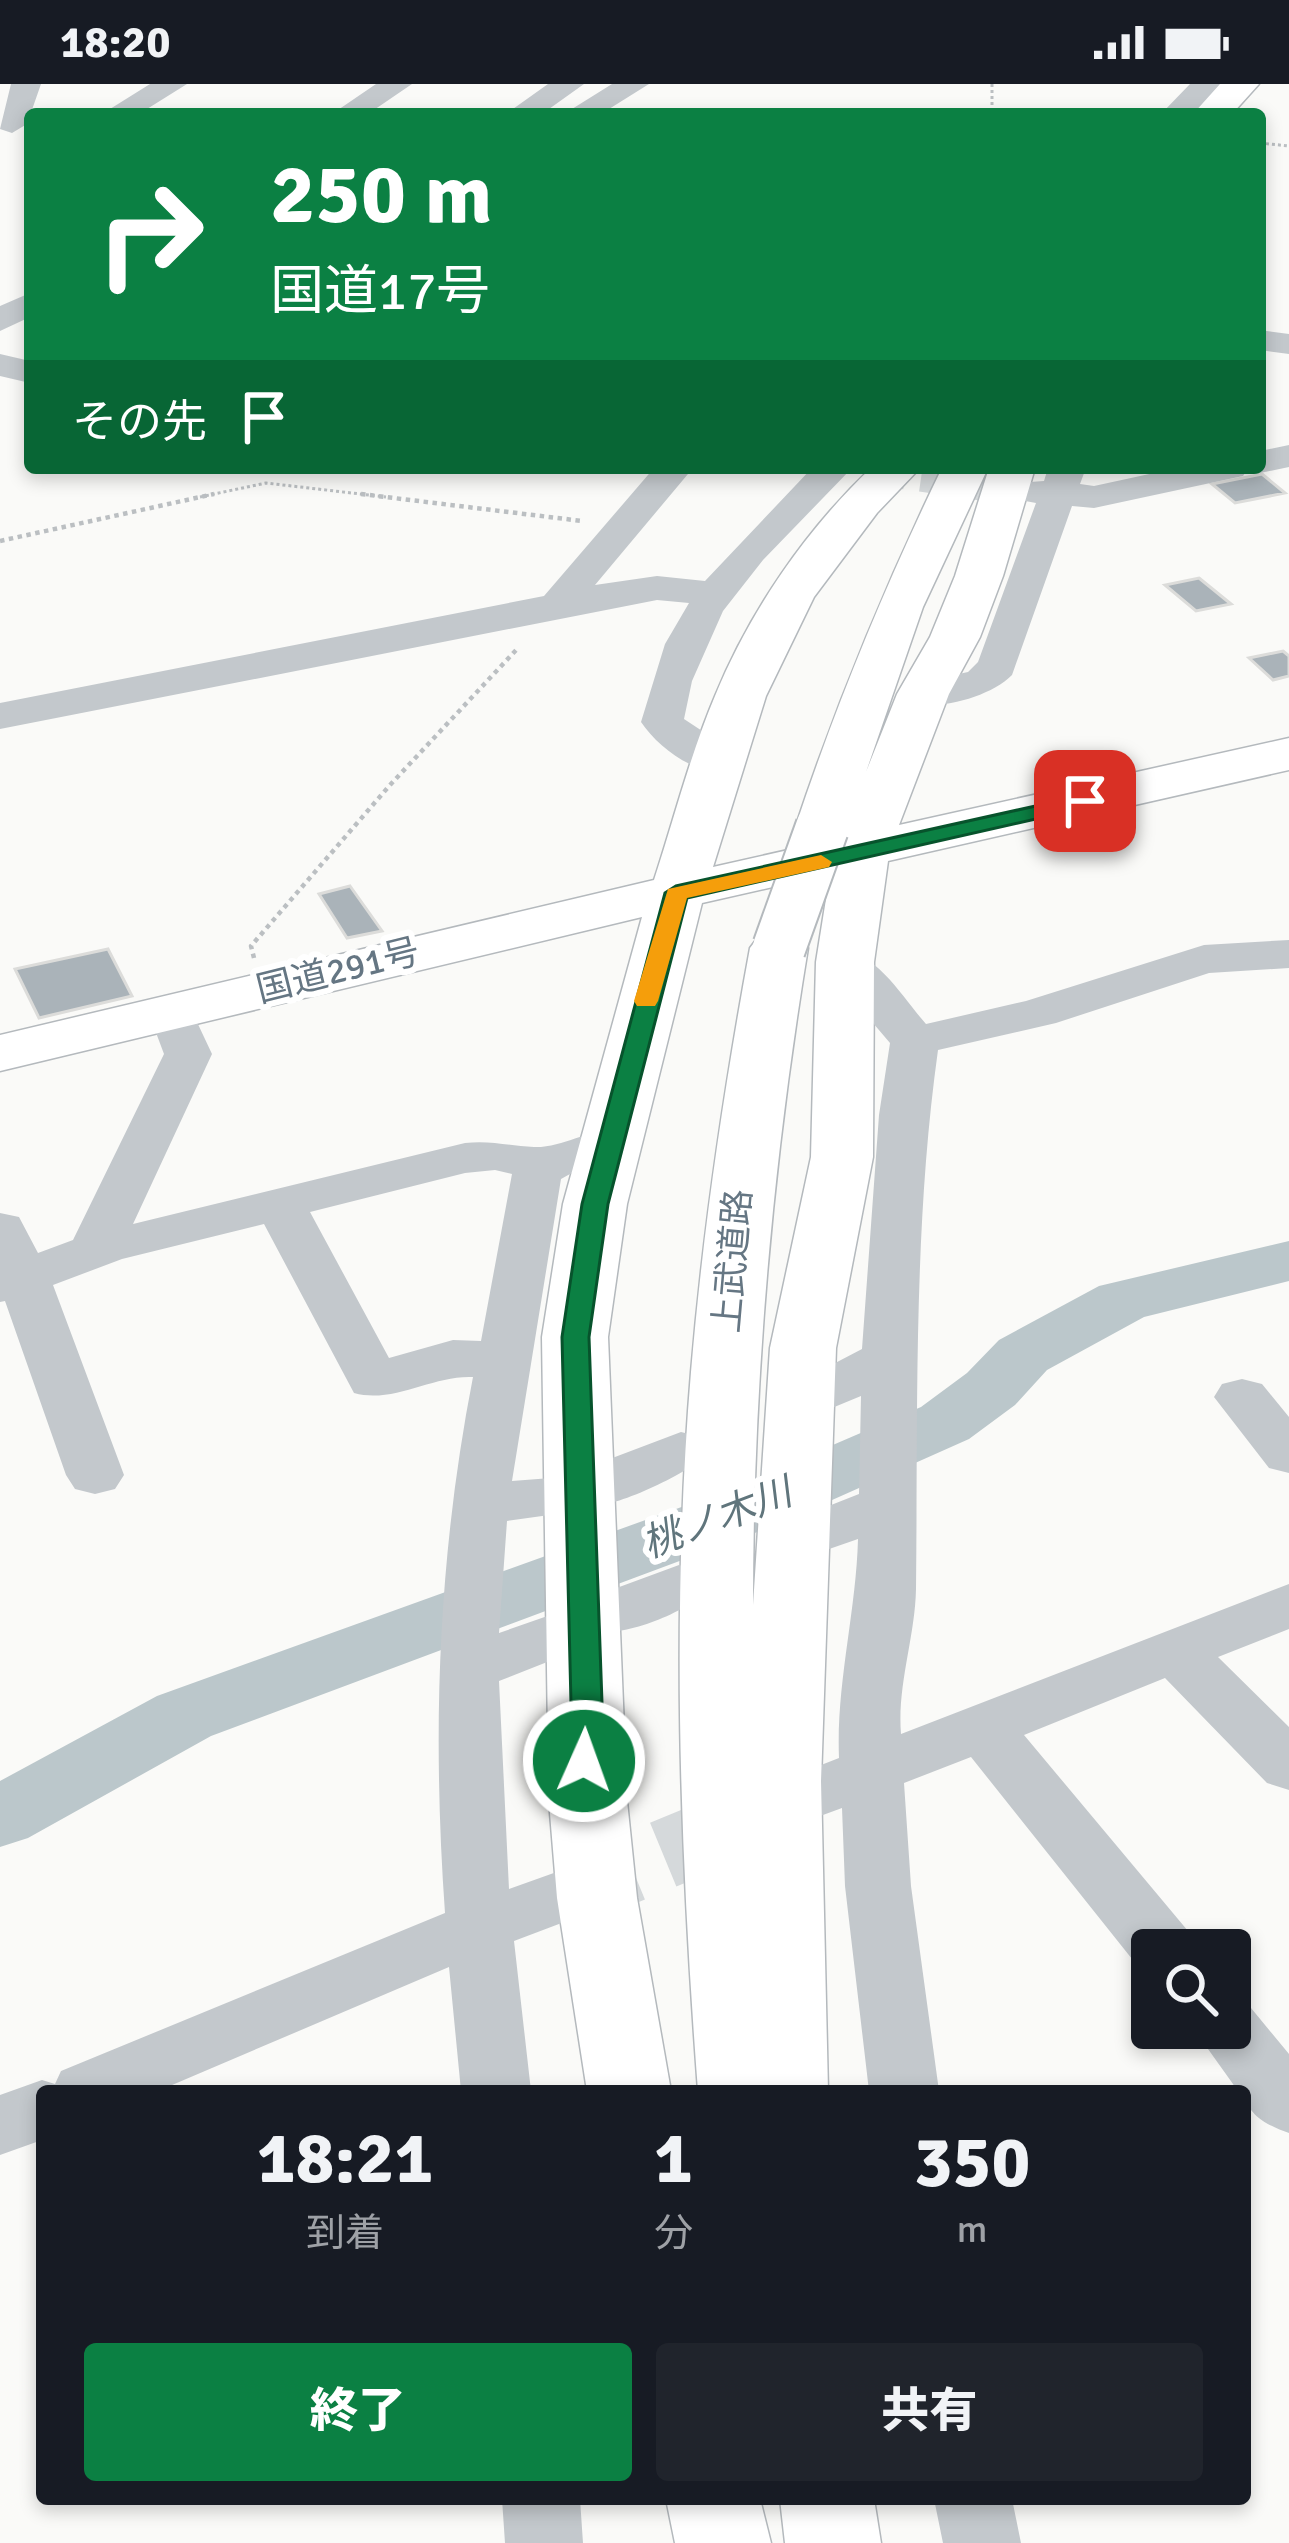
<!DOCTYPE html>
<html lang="ja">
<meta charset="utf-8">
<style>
:root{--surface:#171b24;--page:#20242c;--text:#f1f3f6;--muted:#9ea1a6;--accent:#0b8043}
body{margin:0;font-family:Signika,"Noto Sans JP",sans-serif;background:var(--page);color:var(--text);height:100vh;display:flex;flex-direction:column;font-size:45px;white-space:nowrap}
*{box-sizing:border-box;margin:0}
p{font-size:39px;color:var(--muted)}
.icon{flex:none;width:66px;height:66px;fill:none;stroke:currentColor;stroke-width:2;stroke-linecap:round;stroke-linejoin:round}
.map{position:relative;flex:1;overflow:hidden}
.sheet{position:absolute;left:36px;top:2001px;width:1215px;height:420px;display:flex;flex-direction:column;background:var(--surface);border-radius:12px;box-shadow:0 6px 18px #0003}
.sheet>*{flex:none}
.hud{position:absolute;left:24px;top:24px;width:1242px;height:366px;border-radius:12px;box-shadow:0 6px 18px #0003;background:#0b8043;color:#fff;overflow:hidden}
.fabs{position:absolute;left:1131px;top:1845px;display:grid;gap:24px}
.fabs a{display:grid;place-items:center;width:120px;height:120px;border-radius:12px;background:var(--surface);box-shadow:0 6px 18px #0003;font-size:60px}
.pin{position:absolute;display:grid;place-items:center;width:102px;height:102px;color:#fff;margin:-51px;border-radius:24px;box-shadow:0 6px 18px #0006}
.me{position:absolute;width:132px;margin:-66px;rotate:2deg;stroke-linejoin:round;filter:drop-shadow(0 0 9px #0008)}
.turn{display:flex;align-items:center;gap:42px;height:252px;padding:0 48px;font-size:54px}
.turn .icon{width:156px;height:156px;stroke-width:2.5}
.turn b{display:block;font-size:84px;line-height:102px}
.then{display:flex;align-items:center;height:114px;padding:0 48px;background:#0003;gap:24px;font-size:45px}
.eta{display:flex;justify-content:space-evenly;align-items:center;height:204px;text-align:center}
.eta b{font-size:72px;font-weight:800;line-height:84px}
.button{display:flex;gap:24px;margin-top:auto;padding:24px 48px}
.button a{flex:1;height:138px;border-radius:12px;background:var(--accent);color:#fff;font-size:48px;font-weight:800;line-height:138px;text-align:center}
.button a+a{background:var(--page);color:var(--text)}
.status{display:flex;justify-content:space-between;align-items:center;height:84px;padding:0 60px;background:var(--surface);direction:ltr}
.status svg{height:33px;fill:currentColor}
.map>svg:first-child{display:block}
</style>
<div class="status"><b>18:20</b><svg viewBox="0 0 49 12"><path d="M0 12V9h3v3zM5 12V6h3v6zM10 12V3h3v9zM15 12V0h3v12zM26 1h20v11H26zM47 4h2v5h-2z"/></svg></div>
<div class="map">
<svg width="1289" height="2459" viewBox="0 0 1289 2459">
<rect width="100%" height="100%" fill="#fafaf8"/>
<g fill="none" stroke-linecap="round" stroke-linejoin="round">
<path fill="#bbc7cb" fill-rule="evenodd" d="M1289 1157V1197L1144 1233 1047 1286 1015 1321 969 1355 776 1441 211 1652 28 1754 0 1763V1697L157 1612 726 1407 921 1323 967 1289 999 1256 1099 1202Z"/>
</g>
<path fill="#aab3b9" stroke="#dcdcda" stroke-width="3" d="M1262 390 1285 409 1235 419 1212 400Z
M1199 494 1231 520 1196 527 1165 501Z
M1283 567 1289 572V592L1273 596 1249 574Z
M350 802 382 847 347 854 319 810Z
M108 865 132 912 39 934 15 885Z"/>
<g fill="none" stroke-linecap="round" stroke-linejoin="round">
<path stroke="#d5d9db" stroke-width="33" stroke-dasharray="33 16" stroke-linecap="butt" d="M873 384 1008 404"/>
<path stroke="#d5d9db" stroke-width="69" stroke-dasharray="69 34" stroke-linecap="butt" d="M568 1810 752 1734"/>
<g stroke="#b4b9bd" stroke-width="3">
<path id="highway" d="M1220 0H1259L1232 30H1193Z
M871 384H920L877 429 814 513 766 612 713 783 819 759 803 756 795 744C837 618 884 504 942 384H988L923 523 866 688 897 610 930 553 955 492 989 384H1035L1003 492 980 553 949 610 899 741 1289 654V686L888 777 874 878 873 1073 836 1264 821 1697 828 2007H698C680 1768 671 1527 691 1288 703 1145 724 1005 750 864L759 852 779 847 799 852 808 864C772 1082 753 1300 753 1521L770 1264 811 1073 816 878 830 790 702 819 627 1120 608 1253 627 1717 637 1814 671 2007H587L557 1814 549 1717 542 1253 563 1120 642 833 0 987V951L654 796C674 735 690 671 715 612 750 527 805 447 871 384Z
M666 2415H760L771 2459H675Z
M780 2415H874L881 2459H785Z"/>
</g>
<path stroke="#bbbfc2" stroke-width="3" stroke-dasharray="3 3" stroke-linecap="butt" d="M992 0V30
M1260 59 1289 62
M200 413 266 399 386 413"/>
<path stroke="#bbbfc2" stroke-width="4.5" stroke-dasharray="4.5 4.5" stroke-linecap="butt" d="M361 410 582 437
M0 457 214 410
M254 874 251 862 390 701 518 564"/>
<path fill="#c3c8cc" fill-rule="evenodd" d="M11 0H41L27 40 12 49 0 45Z
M150 0H187L139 30H102Z
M376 0H412L368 30H332Z
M548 0H584L542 30H506Z
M612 0H649L601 30H564Z
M1190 0H1222L1193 30H1161Z
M30 209V233L0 247V222Z
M1260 246 1289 250V270L1260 266Z
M0 270 30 277V299L0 292Z
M1289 361V383L1260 389 1247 386 1243 392 1094 424 1072 422 1012 591C990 613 939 627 908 619L902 610 908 601 968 588 978 578 1036 419 1015 415 1009 407 1015 399 1044 397 1048 384H1086L1080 400 1094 402 1177 384H1260V367Z
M654 384H693L595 501 657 492 705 497 812 384H852L763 476 723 527 692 597 684 635 734 668 741 677 734 686C700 695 660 666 641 638L665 560 689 519 657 516 0 645V619L544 512Z
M1289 856V884L1209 889 1056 939 938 966C913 1145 918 1326 916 1505 915 1554 897 1601 901 1650L1289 1500V1545L1218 1573 1289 1643V1706L1267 1699 1165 1594 1024 1651 1188 1847 1197 1866H1152V1888L1140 1885 971 1673 904 1699 911 1802 939 2007H869L845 1802 842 1724 793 1742 770 1735 761 1718 770 1701 839 1674C836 1600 856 1529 858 1455L809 1472 788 1466 780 1452 788 1438 859 1410 861 1312 815 1331 795 1326 787 1313 795 1300 862 1265 879 1031 890 959 821 878 828 868C871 857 900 911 926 940L1026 917 1204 861Z
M179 931 196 936 212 970 133 1140 465 1059C490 1056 510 1062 534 1063 567 1064 595 1039 630 1047L637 1058 630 1069 588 1080 561 1095 512 1397 551 1394 570 1400 578 1387 681 1348 701 1353 709 1367C698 1385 621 1421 598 1421 591 1421 585 1417 579 1415L571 1428 507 1437 499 1549 559 1528 576 1534 584 1516 679 1481 700 1487 709 1502C693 1528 617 1556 588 1547L580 1565 499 1597 509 1805 565 1785 588 1793 598 1811 588 1829 514 1857 531 2007H461L449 1883 158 2007H42V2056L0 2071V2011L42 1996 55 2000 61 1987 445 1829C432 1647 438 1472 473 1293 432 1291 394 1320 354 1309L264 1140 122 1175 53 1201 124 1391 115 1405 95 1410 75 1405 66 1391 5 1217 0 1218V1129L19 1133 38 1169 73 1156 164 970 155 946 162 936ZM495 1086 512 1090 481 1257 453 1256 389 1274 310 1128 465 1089Z
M1242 1295 1262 1300 1289 1333V1389L1269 1384 1214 1313 1222 1300Z
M1230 1917 1251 1924 1289 1970V2049C1269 2042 1245 2031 1245 2007H1238L1193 1944H1230Z
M502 2415H580L583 2459H505Z
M934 2415H1012L1021 2459H943Z"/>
<use href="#highway" fill="#fff" fill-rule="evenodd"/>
<g stroke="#b4b9bd" stroke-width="56" stroke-linecap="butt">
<path id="highway-bridge" d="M779 864 822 744"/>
</g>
<use href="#highway-bridge" stroke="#fff" stroke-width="52"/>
</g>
<path fill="#0b8043" stroke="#07532c" stroke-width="3" d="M1085 711 1093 713V722L687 814 608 1120 589 1253 602 1619 600 1677 596 1685H573L569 1677 571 1619 562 1253 582 1120 665 809 676 802Z"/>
<path fill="#f59e0b" d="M821 771 832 778 829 783 687 814 658 917 655 922H637L634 917 668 805Z"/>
<g text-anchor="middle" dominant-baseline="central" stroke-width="12" stroke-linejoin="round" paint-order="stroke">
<g font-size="36" fill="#657683" stroke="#fff">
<text transform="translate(338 887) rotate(-14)">国道291号</text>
<text transform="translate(733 1177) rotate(-85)">上武道路</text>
</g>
<g font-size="39" font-style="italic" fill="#60757c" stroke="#fff">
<text transform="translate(717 1434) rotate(-21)">桃ノ木川</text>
</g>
</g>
</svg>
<div class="fabs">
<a><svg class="icon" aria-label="search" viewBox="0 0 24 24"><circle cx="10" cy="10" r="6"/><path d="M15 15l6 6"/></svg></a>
</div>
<div class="pin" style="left:1085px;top:717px;background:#d93025"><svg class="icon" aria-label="arrive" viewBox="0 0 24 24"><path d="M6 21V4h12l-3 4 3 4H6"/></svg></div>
<svg class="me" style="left:584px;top:1677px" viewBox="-20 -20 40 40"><circle r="17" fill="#0b8043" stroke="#fff" stroke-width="3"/><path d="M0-11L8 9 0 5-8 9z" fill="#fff"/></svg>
<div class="hud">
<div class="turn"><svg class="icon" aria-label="right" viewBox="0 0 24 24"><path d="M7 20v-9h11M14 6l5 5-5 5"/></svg><div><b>250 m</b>国道17号</div></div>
<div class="then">その先<svg class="icon" aria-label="arrive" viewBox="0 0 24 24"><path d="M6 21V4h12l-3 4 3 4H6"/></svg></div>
</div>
<section class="sheet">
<div class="eta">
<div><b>18:21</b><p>到着</p></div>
<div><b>1</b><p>分</p></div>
<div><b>350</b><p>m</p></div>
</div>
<div class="button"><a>終了</a><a>共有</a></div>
</section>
</div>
